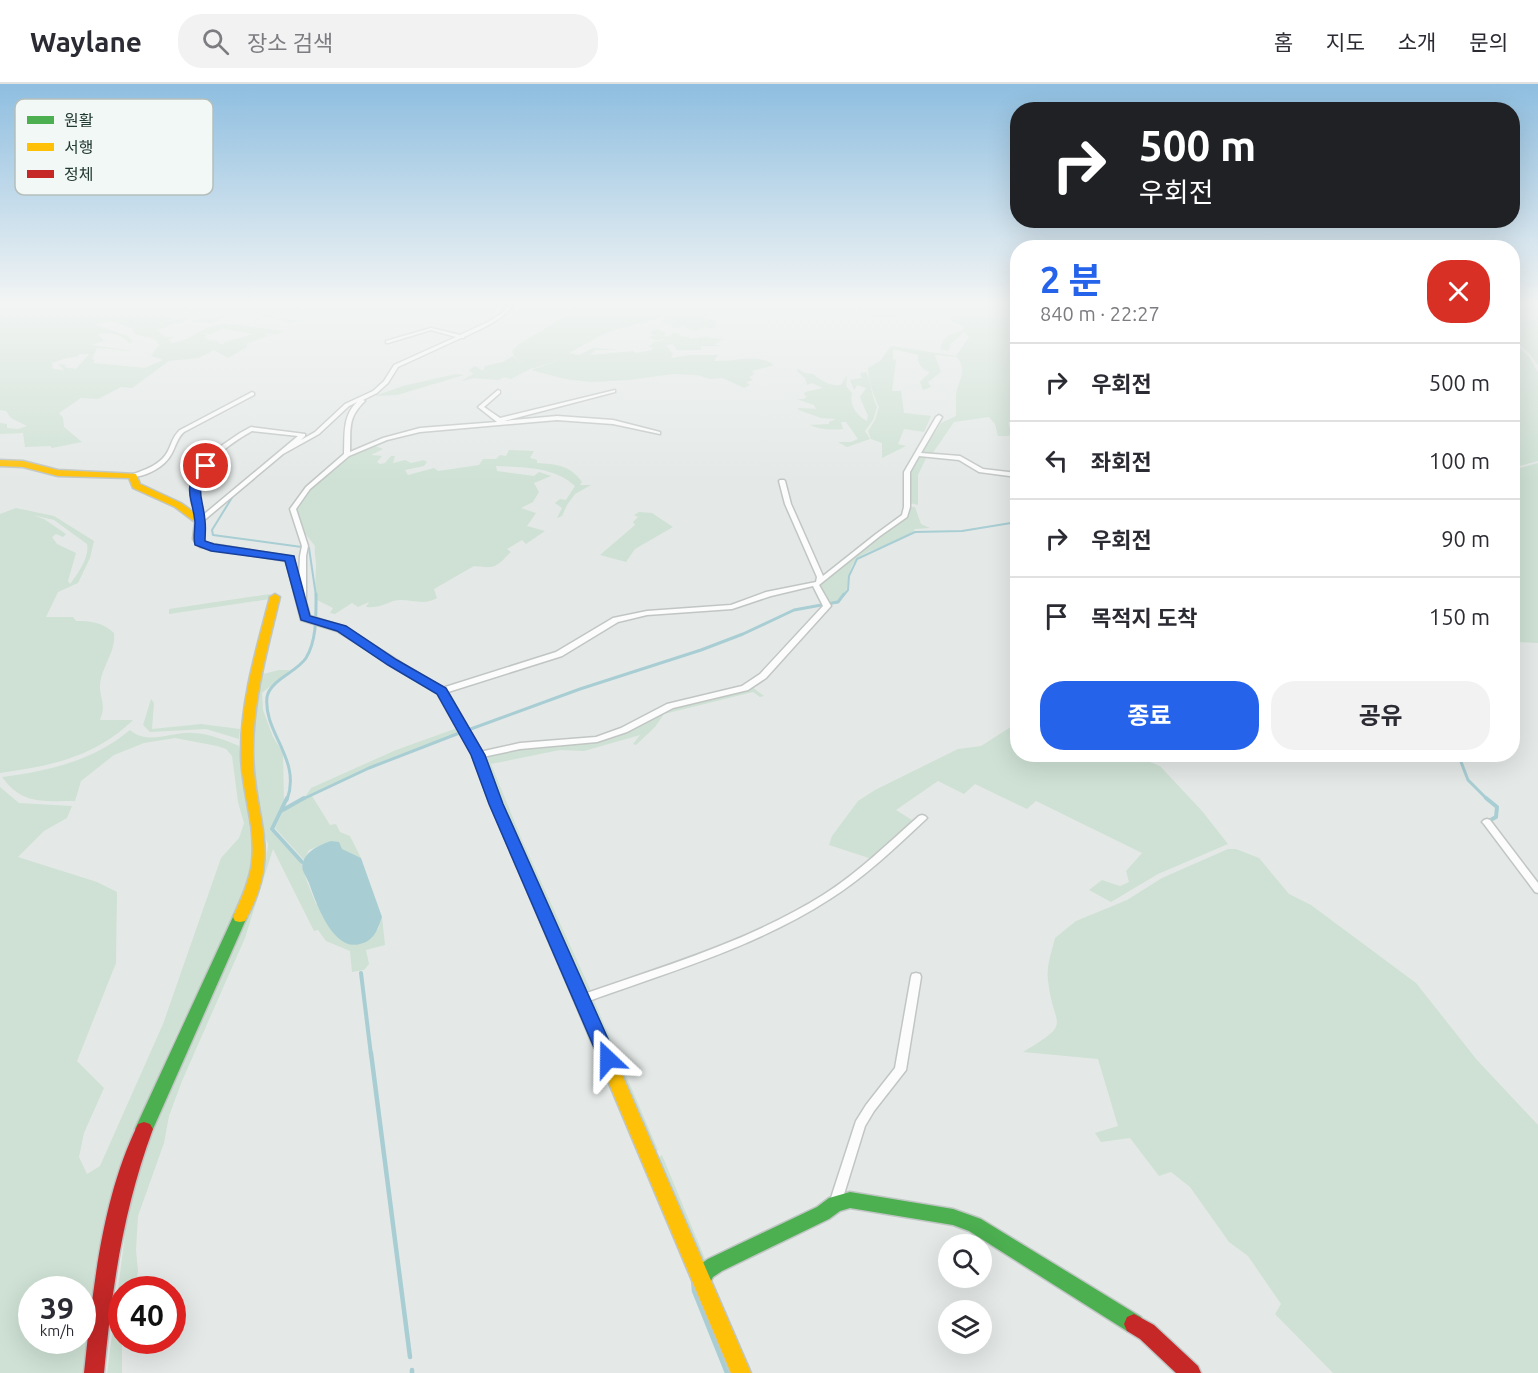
<!DOCTYPE html>
<html lang="ko">
<meta charset="utf-8">
<style>
:root{--surface:#fff;--page:#f2f2f3;--text:#2b2b33;--muted:#7c7c81;--line:#e1e1e2;--accent:#2563eb}
body{margin:0;font-family:Ubuntu,"Noto Sans KR",sans-serif;background:var(--page);color:var(--text);height:100vh;display:flex;flex-direction:column;font-size:22px;white-space:nowrap}
*{box-sizing:border-box;margin:0}
p{font-size:20px;color:var(--muted)}
.icon{flex:none;width:33px;height:33px;fill:none;stroke:currentColor;stroke-width:2;stroke-linecap:round;stroke-linejoin:round}
.map{position:relative;flex:1;overflow:hidden}
.drawer{position:absolute;left:1010px;top:156px;width:510px;height:522px;display:flex;flex-direction:column;background:var(--surface);border-radius:24px;box-shadow:0 6px 24px #0002}
.drawer>*{flex:none}
.top-card{position:absolute;left:1010px;top:18px;width:510px;height:126px;border-radius:24px;box-shadow:0 6px 24px #0002;background:#202124;color:#fff;overflow:hidden}
.buttons{position:absolute;left:938px;top:1150px;display:grid;gap:12px}
.buttons a{display:grid;place-items:center;width:54px;height:54px;border-radius:50%;background:var(--surface);box-shadow:0 6px 24px #0002;font-size:30px}
.speed{position:absolute;left:18px;top:1192px;display:flex;gap:12px;font-size:30px;font-weight:700;text-align:center}
.speed>*{display:grid;place-content:center;width:78px;height:78px;border-radius:50%;background:var(--surface);box-shadow:0 6px 24px #0002;line-height:1}
.speed small{font-size:15px;font-weight:400}
.speed .limit{border:9px solid #d22;background:#fff;color:#111}
.pin{position:absolute;display:grid;place-items:center;width:51px;height:51px;color:#fff;margin:-26px;border:3px solid #fff;border-radius:50%;box-shadow:0 2px 6px #0007}
.me{position:absolute;width:66px;margin:-33px;rotate:337deg;stroke-linejoin:round;filter:drop-shadow(0 0 4px #0008)}
.turn{display:flex;align-items:center;gap:21px;height:126px;padding:0 30px;font-size:27px}
.turn .icon{width:78px;height:78px;stroke-width:2.5}
.turn b{display:block;font-size:42px;line-height:51px}
.round{display:grid;place-items:center;flex:none;width:63px;height:63px;border-radius:24px;background:var(--page)}
.head{display:flex;align-items:center;justify-content:space-between;height:102px;padding:0 30px}
h1{font-size:36px;font-weight:700;line-height:45px;color:var(--accent)}
.primary-button{display:flex;gap:12px;margin-top:auto;padding:12px 30px}
.primary-button a{flex:1;height:69px;border-radius:24px;background:var(--accent);color:#fff;font-size:24px;font-weight:700;line-height:69px;text-align:center}
.primary-button a+a{background:var(--page);color:var(--text)}
ul{padding:0;list-style:none}
li{display:flex;align-items:center;gap:18px;height:78px;padding:0 30px;border-top:2px solid var(--line)}
li div{flex:1}
li b{display:block;font-size:22px}
li em{font-style:normal}
header{display:flex;align-items:center;gap:36px;box-sizing:border-box;height:84px;padding:0 30px;background:var(--surface);border-bottom:2px solid var(--line)}
header strong{font-size:28px}
nav{display:flex;gap:33px;margin-inline-start:auto;font-size:21px}
.search{width:420px;height:54px;background:var(--page);display:flex;align-items:center;gap:15px;box-sizing:border-box;padding:0 21px;border-radius:24px;color:var(--muted);font-size:22px}
.map>svg:first-child{display:block}
</style>
<header>
<strong>Waylane</strong>
<div class="search"><svg class="icon" aria-label="search" viewBox="0 0 24 24"><circle cx="10" cy="10" r="6"/><path d="M15 15l6 6"/></svg>장소 검색</div>
<nav><a>홈</a><a>지도</a><a>소개</a><a>문의</a></nav>
</header>
<div class="map">
<svg width="1538" height="1289" viewBox="0 0 1538 1289">
<rect width="100%" height="100%" fill="#e4e9e7"/>
<path fill="#cee1d4" fill-rule="evenodd" d="M0 218H291L290 222 299 225V228L284 229 278 233 296 237 293 239 265 233 246 242 284 247 277 250 264 249 268 252 247 259V263L228 274 214 266 199 274 169 277 132 304 121 303 98 315 81 314 59 329 63 334 64 343 82 358 52 364 50 362 25 363 23 349 0 350V339L7 340V344L18 345 27 342 11 334 6 327 0 326ZM195 224 205 225 200 229C208 231 217 228 225 230 214 237 202 231 191 238L213 239 231 231 240 232 239 235 250 231 258 232C246 247 238 239 223 240 203 241 192 256 173 259L168 256 174 253H166L157 246 190 235 187 234 193 231C183 230 175 239 168 237ZM110 237 132 244 134 250 155 255 159 261 151 272 163 276 145 284 93 279 95 276 92 275 97 264 134 267 91 261 104 257 98 250C110 248 120 249 129 259L133 258 128 252 96 241ZM223 245 253 250C242 255 231 254 222 260L218 259 220 257 205 256 208 255 204 253 207 251 204 249 212 250ZM79 270H89L76 285 64 283 66 281 58 280 64 286 53 285 52 279 67 274 77 273Z
M572 218H723L705 223 714 225 707 233 716 238 715 245 704 243 695 247 686 244 685 241 678 244 670 243 671 239 661 240 665 235 663 233 607 248 551 279 530 285 511 295 504 293 498 296 474 294 461 297 473 290 469 286 475 282 483 287 485 282 503 278 513 272 527 284 514 272 512 267 519 260 571 229 573 224Z
M862 218H1017V337L1012 336 1008 339 1011 347 1009 352H998L995 340 989 333 954 338 932 370H921L941 339 956 332C956 325 956 318 956 311 958 297 968 287 957 273L935 271 941 288 928 298 931 303 923 306 920 298 930 288C922 285 917 280 918 271L893 265V275L896 276 892 307H901L904 329 931 332 924 348 904 345 898 360 906 362 882 374V359L871 355 868 347 875 336 879 323C874 313 868 295 868 284L880 277 891 262 956 272 969 253 965 248 950 260 949 267 941 265 942 257 949 251 963 246 964 242 950 237V230C945 229 941 226 937 226 909 224 884 244 858 228L857 222Z
M1512 218H1538V281L1527 267 1512 254Z
M656 245 666 248 664 251 666 253 674 249 682 250 678 252 690 253V255L702 253 725 255 714 260 720 262H701V266H677L673 260 666 261 673 270 671 274 689 271H718L714 277C733 278 758 269 774 281L752 287 754 290 749 293 753 296 746 298 750 301 744 304 723 294 710 295 698 291 673 290 628 296 592 298 565 295 531 286 552 279 569 269 579 271 593 264 622 266H596L590 271 633 267 636 269 652 266 653 263H648L654 258 667 255 656 256 648 253 657 251 649 249Z
M1512 256 1530 274 1538 289V377L1512 384Z
M798 285 804 289 813 290C822 297 828 302 841 301L847 291 846 302 852 309C849 321 856 331 867 337L868 332 860 313 866 304 857 301 854 306 850 296 862 294 860 289 866 288C872 300 871 311 877 323L873 336 865 347 870 355 847 363 838 358H851L858 355 846 338H841L843 345C831 346 821 346 810 341L829 340V338L836 335 821 334 799 326 798 324 816 325 814 321 797 315H804L807 312 804 311 805 308 823 304 812 299 807 301 805 294 797 287Z
M456 290 464 291 397 311 375 312 403 302Z
M373 361 383 365 371 371 382 372 377 378 380 380 385 379 391 372H395L393 379 405 376 411 379 424 376 427 378 424 382 405 386 408 391 434 384 438 387 479 381 483 375H496L500 371 506 372 509 366 534 367 530 374 537 376V379C556 380 570 381 582 398L580 401H591L575 410 567 421 562 432 557 434 562 424 555 419 560 415 566 416 575 402C555 383 525 383 496 382L497 387 534 392 539 388 551 392 534 399 539 408 533 418 521 424 536 429 527 442 545 447 526 460 522 456 507 465 511 468C496 483 496 485 474 482L434 505 437 514C423 523 407 513 393 517 383 521 377 524 366 523L369 518 358 523 352 519 335 530 330 529 333 524 317 516C314 503 316 493 316 481 316 473 314 470 315 462L299 442 295 425C314 396 342 376 373 361Z
M918 372H927L918 391V421L910 419V391Z
M1538 379V559H1537L1519 558 1512 553V386Z
M909 423H915L921 440 930 444 915 445C906 459 873 462 858 474 840 489 859 512 828 521L820 503 821 500 905 434Z
M16 424 54 432 94 457 90 474 78 499 58 508 46 533H73L76 537C91 537 102 538 114 549 116 570 100 583 100 604 101 618 106 621 100 636H133C95 673 51 682 0 689V430ZM33 431 54 436 87 460C90 472 78 490 70 500L68 497 76 469 57 460 52 453 56 450 63 453 66 450 44 435Z
M639 428 652 429 673 443 635 465 626 478 600 471 635 441 633 438 638 433 634 431Z
M270 510V515L169 530V525Z
M279 586H290L262 609 263 626 273 653 283 669 284 717 270 746 302 780C302 787 313 811 316 820L378 846 382 833 385 861 366 866 369 880 364 886 352 888 350 867 326 857 318 846 314 847 273 765 245 854 182 997 169 1032 164 1059 138 1132 136 1166 138 1187 135 1206H122V1289H107L128 1128 144 1067 162 1021 216 905 247 829 266 777 268 760 261 744 254 681 253 636 263 590Z
M752 603 764 612 760 613 753 608 664 630 655 643 636 661 633 660 640 651 584 667 560 666 491 680 522 756 591 907 587 908 482 672 513 665 592 658 674 623 731 610Z
M151 615 154 619 152 645 201 640 240 645 239 655 206 645 150 648 143 641Z
M1017 639V670L1132 671 1160 682 1202 727 1228 760 1158 790 1111 818 1089 806 1102 796 1120 802 1129 798 1126 787 1142 769 1036 717 1027 725 975 700 964 710 938 697 896 726 912 736 872 775 829 761 832 752 858 717 875 706 958 665 981 662Z
M460 643 462 647 388 675 305 713 311 704 396 666Z
M130 646C147 662 173 647 194 649 210 650 225 656 239 662L254 778 233 833 173 958 125 1071 112 1117 88 1289H0V703L19 719 72 722 67 734 44 747 18 773 97 798 117 808 116 879 77 977 104 1004 84 1049 79 1073 87 1090 100 1082 163 940 221 774 239 754 244 739 238 718 232 672 226 665 217 662 175 654 144 659 114 671 81 697 75 717C44 717 22 721 2 693 48 687 93 677 130 646ZM32 1206H82V1257H32Z
M312 712 330 741 336 740 340 748 350 752 361 774 324 760 309 766 304 776 275 744 283 727Z
M1228 765H1236L1259 774 1289 810 1311 821 1416 899 1477 976 1538 1041V1289H1333L1275 1230 1281 1220 1248 1172 1229 1158 1190 1103 1171 1088 1159 1092 1130 1054 1101 1058 1095 1049 1118 1042 1098 975 1023 968C1075 937 1053 945 1048 896 1046 882 1052 867 1055 854L1076 837 1127 816 1162 794Z
M593 914 658 1066 653 1069 588 915Z
M662 1071 706 1177 702 1182 657 1075Z"/>
<path fill="#a8ced4" d="M331 757 339 758 342 765 361 774 382 833C378 845 374 857 360 860 333 868 316 819 309 799 306 791 300 786 303 778 307 766 320 761 331 757Z"/>
<g fill="none" stroke-linecap="round" stroke-linejoin="round">
<path stroke="#a8ced4" stroke-width="2" d="M233 412 212 446 213 451 309 464 316 512
M843 512 848 506 849 492 857 475 915 448 962 447 1017 438"/>
<path stroke="#a8ced4" stroke-width="3" d="M468 646 580 605 701 566 743 550 794 526 838 518 844 510
M1458 670 1468 696 1488 716
M287 716C302 675 263 649 267 613 270 596 297 588 306 574 317 556 316 531 316 510
M301 716 369 684 462 648"/>
<path stroke="#a8ced4" stroke-width="4" d="M287 714 272 745 302 778
M1486 714 1497 723 1496 733 1487 738
M281 727 304 714
M361 889 371 971"/>
<path stroke="#a8ced4" stroke-width="4.5" d="M371 969 410 1273
M693 1195 694 1207 727 1289
M412 1286V1289"/>
<g stroke="#c1c6c4" stroke-width="3">
<path id="street" d="M507 218H511L512 222C500 238 482 244 464 253V254H461L398 283 388 299 377 309 363 316 365 317C347 334 351 345 350 368L383 354 420 344 497 338 478 323 498 306 500 307V309L484 323 500 334 615 306V308L504 337 557 332 613 336 660 348V350L613 340 557 336 420 348 387 356 349 372 310 405 296 425 308 462 306 472V516L302 518 298 516 300 472 302 462 290 425 306 403 344 370C345 352 342 332 357 318L349 322 319 350 283 370 202 438H198L191 416 193 399 205 379 221 362 240 349 251 343 305 350V352L301 356 315 348 345 320 373 307 384 297 394 281 456 253 431 246 388 259H386V257L431 244 460 251 490 237 502 229 508 222ZM252 347 298 352 202 432C200 425 196 417 197 409 200 380 229 360 252 347Z
M252 308 254 309V311L184 348C177 354 176 362 172 369 165 383 146 393 131 393V391C144 386 161 381 168 367 172 359 173 352 180 346Z
M939 331 942 333 921 369 960 372 983 385 1017 389V393L979 388 959 376 919 372 910 388V423L907 433 880 452 819 501 831 522 766 594 748 606 673 624 627 648 597 658 520 665 478 674 475 673 474 671 475 669 520 659 596 653 621 644 667 620 742 602 760 590 823 522 813 502 771 512 732 525 647 531 618 538 562 572 445 609H439L438 607 439 605 556 568 613 534 647 527 731 521 766 508 816 498 817 493 785 420 779 397 780 396H784L785 397 791 420 823 492 876 450 902 431 904 423V388L936 333Z
M922 731 925 732 927 734 925 736C895 764 865 793 830 815 756 863 669 888 586 918L582 919 578 918 577 915 578 912C661 883 748 858 823 811 858 789 888 759 919 732Z
M1487 735 1490 736 1538 799V809L1535 808 1484 740 1482 738 1484 736Z
M916 889 920 890 921 893 906 986 874 1027 865 1042 841 1120 839 1124 835 1126 831 1124 829 1120 856 1037 866 1021 895 984 911 893 912 890Z"/>
</g>
<g stroke="#c0c6c4" stroke-width="3">
<path id="fast" d="M416 589 446 605 484 671 502 720 589 914 586 918 581 920 576 918 573 914 490 720 472 671 437 609 410 592Z
M240 828 245 829 247 833 153 1045 150 1050 144 1052 138 1050 135 1045 233 833 235 829Z
M850 1108 953 1125 981 1135 1141 1233 1144 1240 1141 1247 1134 1250 1127 1247 969 1147 953 1141 850 1124 840 1127 829 1135 722 1187 713 1193 709 1201 702 1204 695 1201 693 1195C697 1185 700 1180 708 1175L817 1123 829 1114Z"/>
</g>
<g stroke="#c0c6c4" stroke-width="3">
<path id="slow" d="M0 376 23 377 58 386 136 390 140 400 181 419 203 435V455L206 459 293 473 310 532 345 543 422 592 416 595 412 594 337 547 301 536 286 477 200 463 193 455 195 438 175 423 133 404 129 394 58 392 23 383 0 382Z
M275 510 280 513C268 563 253 615 253 667 253 735 284 767 245 837L240 838 235 837 233 833C241 815 250 796 252 777 256 739 240 704 241 667 241 615 257 563 270 513Z
M581 908 586 910 589 914 751 1289H731L573 914 576 910Z"/>
</g>
<g stroke="#c0c6c4" stroke-width="3">
<path id="jam" d="M144 1038 150 1040 153 1045C123 1126 112 1204 104 1289H84C93 1206 101 1116 138 1040Z
M1134 1230 1154 1241 1198 1282 1201 1289H1176L1140 1255 1127 1247 1124 1240 1127 1233Z"/>
</g>
<use href="#street" fill="#fbfcfb" fill-rule="evenodd"/>
<use href="#fast" fill="#4caf50" fill-rule="evenodd"/>
<use href="#slow" fill="#ffc107" fill-rule="evenodd"/>
<use href="#jam" fill="#c62828" fill-rule="evenodd"/>
</g>
<linearGradient id="sky" x2="0" y2="1"><stop stop-color="#8ebee0"/><stop offset="0.55" stop-color="#f3f5f4"/><stop offset="1" stop-color="#f3f5f4" stop-opacity="0"/></linearGradient>
<rect width="1538" height="398" fill="url(#sky)"/>
<path fill="#2563eb" stroke="#184099" stroke-width="1.5" d="M206 379 211 382C193 407 203 411 205 437 206 444 205 451 205 457L214 460 294 472 310 532 346 542 397 576 446 604 485 671 503 720 617 975 614 980 608 982 601 980 599 975 489 720 471 671 437 610 388 581 337 547 301 536 285 477 211 467 195 461C193 454 195 446 195 438 192 409 181 408 202 380Z"/>
<rect x="15" y="15" width="198" height="96" rx="9" fill="#f2f8f5" stroke="#b4bfbb" stroke-width="1.5"/>
<rect x="27" y="32" width="27" height="8" fill="#4caf50"/>
<rect x="27" y="59" width="27" height="8" fill="#ffc107"/>
<rect x="27" y="86" width="27" height="8" fill="#c62828"/>
<g font-size="16" fill="#233a34">
<text x="64" y="42">원활</text>
<text x="64" y="69">서행</text>
<text x="64" y="96">정체</text>
</g>
</svg>
<div class="buttons">
<a><svg class="icon" aria-label="search" viewBox="0 0 24 24"><circle cx="10" cy="10" r="6"/><path d="M15 15l6 6"/></svg></a>
<a><svg class="icon" aria-label="layers" viewBox="0 0 24 24"><path d="M12 4l9 5-9 5-9-5zM3 14l9 5 9-5"/></svg></a>
</div>
<div class="speed"><div>39<small>km/h</small></div><div class="limit">40</div></div>
<div class="pin" style="left:206px;top:382px;background:#d93025"><svg class="icon" aria-label="arrive" viewBox="0 0 24 24"><path d="M6 21V4h12l-3 4 3 4H6"/></svg></div>
<svg class="me" style="left:608px;top:975px" viewBox="-20 -20 40 40"><path d="M0-17L14 15 0 8-14 15z" fill="#2563eb" stroke="#fff" stroke-width="4"/></svg>
<div class="top-card">
<div class="turn"><svg class="icon" aria-label="right" viewBox="0 0 24 24"><path d="M7 20v-9h11M14 6l5 5-5 5"/></svg><div><b>500 m</b>우회전</div></div>
</div>
<section class="drawer">
<div class="head"><div><h1>2 분</h1><p>840 m · 22:27</p></div><a class="round" style="background:#d93025;color:#fff"><svg class="icon" aria-label="close" viewBox="0 0 24 24"><path d="M6 6l12 12M18 6L6 18"/></svg></a></div>
<ul>
<li><svg class="icon" aria-label="right" viewBox="0 0 24 24"><path d="M7 20v-9h11M14 6l5 5-5 5"/></svg><div><b>우회전</b></div><em>500 m</em></li>
<li><svg class="icon" aria-label="left" viewBox="0 0 24 24"><path d="M17 20v-9H6M10 6l-5 5 5 5"/></svg><div><b>좌회전</b></div><em>100 m</em></li>
<li><svg class="icon" aria-label="right" viewBox="0 0 24 24"><path d="M7 20v-9h11M14 6l5 5-5 5"/></svg><div><b>우회전</b></div><em>90 m</em></li>
<li><svg class="icon" aria-label="arrive" viewBox="0 0 24 24"><path d="M6 21V4h12l-3 4 3 4H6"/></svg><div><b>목적지 도착</b></div><em>150 m</em></li>
</ul>
<div class="primary-button"><a>종료</a><a>공유</a></div>
</section>
</div>
